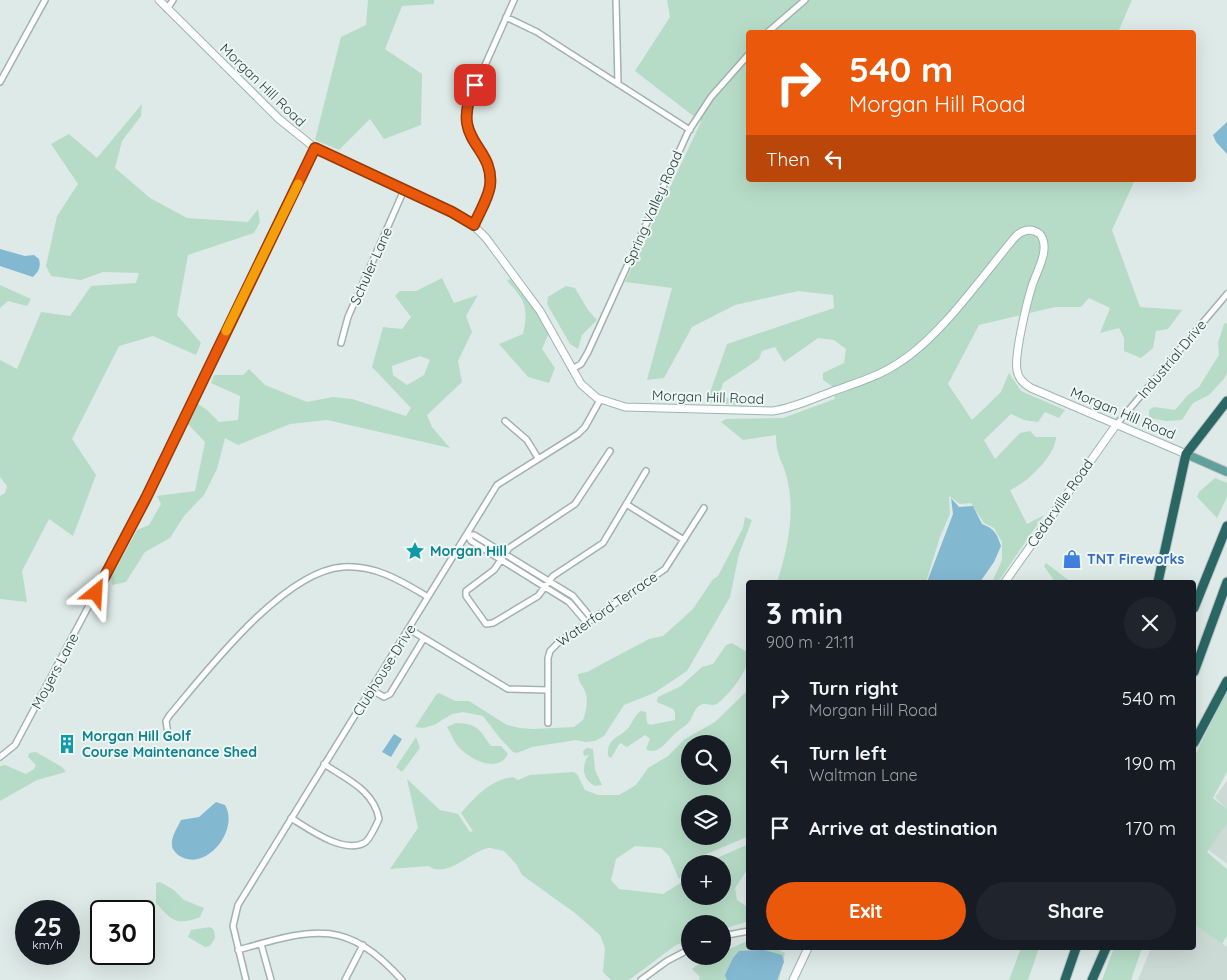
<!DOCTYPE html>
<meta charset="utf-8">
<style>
:root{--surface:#171b24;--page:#20242c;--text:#f1f3f6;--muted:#9ea1a6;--accent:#ea580c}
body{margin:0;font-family:Quicksand,sans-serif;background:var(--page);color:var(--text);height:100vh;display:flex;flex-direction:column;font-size:19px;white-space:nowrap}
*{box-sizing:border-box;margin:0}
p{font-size:16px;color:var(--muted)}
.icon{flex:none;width:28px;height:28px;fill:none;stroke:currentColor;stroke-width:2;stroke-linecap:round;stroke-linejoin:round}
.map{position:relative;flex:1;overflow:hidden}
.panel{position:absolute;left:746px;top:580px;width:450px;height:370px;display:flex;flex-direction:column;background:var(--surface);border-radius:5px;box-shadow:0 5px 20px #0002}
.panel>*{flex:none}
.hud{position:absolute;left:746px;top:30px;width:450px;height:152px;border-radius:5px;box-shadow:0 5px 20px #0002;background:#ea580c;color:#fff;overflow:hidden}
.buttons{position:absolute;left:681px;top:735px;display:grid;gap:10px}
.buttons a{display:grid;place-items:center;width:50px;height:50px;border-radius:50%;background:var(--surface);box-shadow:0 5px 20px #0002;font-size:25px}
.speed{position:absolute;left:15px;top:900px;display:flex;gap:10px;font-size:25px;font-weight:700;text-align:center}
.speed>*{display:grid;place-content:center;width:65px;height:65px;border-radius:50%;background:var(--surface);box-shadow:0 5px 20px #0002;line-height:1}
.speed small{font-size:12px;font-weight:400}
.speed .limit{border:2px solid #111;border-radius:8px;background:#fff;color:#111}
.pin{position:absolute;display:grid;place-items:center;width:42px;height:42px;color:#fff;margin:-21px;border-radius:10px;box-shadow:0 2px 8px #0006}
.me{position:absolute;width:55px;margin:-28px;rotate:27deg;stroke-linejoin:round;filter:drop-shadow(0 0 4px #0008)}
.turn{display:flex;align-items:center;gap:18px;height:105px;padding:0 20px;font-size:22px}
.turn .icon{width:65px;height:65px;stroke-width:2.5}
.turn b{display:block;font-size:35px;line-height:42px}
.then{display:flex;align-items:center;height:48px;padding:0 20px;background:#0003;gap:10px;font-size:19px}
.round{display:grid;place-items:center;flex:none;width:52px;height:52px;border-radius:26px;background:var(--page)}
.head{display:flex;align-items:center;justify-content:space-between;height:85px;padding:0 20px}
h1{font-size:30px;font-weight:700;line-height:38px}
.action{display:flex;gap:10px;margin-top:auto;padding:10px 20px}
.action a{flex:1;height:58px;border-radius:30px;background:var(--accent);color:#fff;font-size:20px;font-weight:700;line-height:58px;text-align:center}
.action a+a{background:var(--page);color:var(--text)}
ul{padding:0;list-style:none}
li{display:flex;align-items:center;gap:15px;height:65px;padding:0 20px}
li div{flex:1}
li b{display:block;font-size:19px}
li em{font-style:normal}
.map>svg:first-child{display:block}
</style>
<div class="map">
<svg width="1227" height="980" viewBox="0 0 1227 980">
<rect width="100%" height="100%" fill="#deeae7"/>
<path fill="#ccdad6" d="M1227 781V810L1215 797Z
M1227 811V864L1202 845Z
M1194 923 1227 947V980H1138L1151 948H1194Z"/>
<path fill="#b6dcc7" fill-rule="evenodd" d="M368 0H434V4L402 6 385 49 422 74 421 125 384 139 370 119 339 150 315 140 341 37 366 25Z
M667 0H1132L1118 32H749V180H1135L1112 230 1140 307 1182 310 1168 329 1156 331 1153 348 1141 358 1124 351V338L1119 328 1100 333 1110 308 1089 298 1081 307H1055L979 325 948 384 972 420 1001 392 1009 373 1021 391 1065 410 1059 418 1045 412 1038 422 1024 420 1011 414 984 440 995 459 1020 433 1030 431 1036 437H1056C1056 455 1026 484 1010 490L1027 524 1044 515 998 582H994L993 580 1002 560V542L994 528 984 523 971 503 960 504 949 496 950 514 940 537 926 582H777C787 551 795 516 788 483 785 463 776 459 776 435L743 440 721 422 726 419 783 418 835 399 832 386 823 380V373L844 363 846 349 834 340 818 338 784 362 775 347 762 351 759 359 723 383 719 396 743 401 744 406 707 401 727 344 834 308 833 295 798 291 735 305 692 327 664 378 647 380 672 288 625 282 701 122 635 71 670 17Z
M142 104 141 116 122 141 115 168 150 198 187 218 248 222 258 209 260 222 254 233 188 255 177 315 201 343 196 355 153 336 119 346 72 439 96 475 73 536 49 519 22 571 27 602 0 599V496L5 493 7 486 0 477V360L17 369 41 312 70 316 91 286 136 283 139 273 103 272 81 280 51 276 46 266 57 216 78 184 51 144 69 134 97 158Z
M442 278 454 303 478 295 466 316 472 332 458 361 462 382 427 415 432 427 450 448 327 420 290 424 238 445 225 438 217 469 204 495 184 516 170 538 145 552 126 582 112 585 111 578 137 530 149 525 161 504 157 496 195 491 205 442 188 424 198 404 207 410 219 422 238 420 240 396 211 383 214 375H243L249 369 265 385 307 402 333 397 352 399 406 416 411 408 372 367 383 327 402 329 411 317 395 296 400 291H416ZM420 356 430 360 424 375 407 385 393 375 392 366Z
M511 278 541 317 549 333 542 349 555 368 549 383 528 377 499 344 523 334C529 308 525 300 507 281Z
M0 285 31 299 27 306 8 301 0 308Z
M566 286 575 288 588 310 597 320 582 335 578 349 570 344 547 304 548 297Z
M1227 323V373L1224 379 1209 395 1193 403 1182 420 1167 421 1149 418V410L1154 407 1175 410 1188 395 1199 387 1219 355 1218 343 1224 324Z
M1215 478 1227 483V497L1217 518 1197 497 1199 492Z
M745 517 752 520 739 554 730 597 687 671 654 693 624 705 604 736 595 741 585 742 576 740 532 747 517 753 513 752 499 737 483 716 463 712 452 714 434 725 423 728 415 727 436 695 439 693 455 701H469L507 725 520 728 533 729 574 727 583 720C586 712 588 703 586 694 584 686 578 683 578 674L587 672 649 639 663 636 693 609 713 579 718 576 743 528Z
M1046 563 1071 582H1055L1044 566Z
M732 643 747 652C754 665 728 696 718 703 712 708 705 701 699 706 694 709 693 717 689 722 686 726 681 728 677 732 668 739 658 757 646 749L650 739 645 735 627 747 620 743 611 758 608 756C606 737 622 737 629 727 633 721 635 715 641 711L646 712 647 723 650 725 675 720V712L673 709 657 702 658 697 681 686 702 667 713 664 726 645Z
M749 689V836L702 856 690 864 679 879 669 856 661 848 635 846 616 859 611 880 619 889 663 894 690 877V896H722V864H703L749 844 747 870 735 888 737 900 749 908V921L723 929 722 924H690V940L676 945 629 980H611L603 972 605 948 600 935 575 913 522 875 517 865 504 851C499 850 492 848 488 848 469 852 448 879 428 866L390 869 418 828 407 779 440 810 458 814 470 832 473 831 461 813C476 796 490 780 513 777L518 780 530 775 573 772 577 774 585 790 598 795H619L636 785 648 768 668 756 685 739 715 722ZM690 744H722V776H690ZM690 804H722V836H690Z
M1227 691V772L1213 798 1227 809V823L1207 852 1227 869V936L1222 944 1194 924V757Z
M456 723C478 724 479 729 491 746H501L508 754C498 775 467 758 457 745 453 740 451 733 447 727Z
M416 737 420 748 402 772 396 767Z
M587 748 593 749 595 770 602 785 595 786C582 780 581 765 589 755L584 756 583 751Z
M36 752 62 767 66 772 37 780 0 801V766L5 765 26 774 34 769 36 765 28 757 29 753Z
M160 882 174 890 184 900 204 908 200 917C177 926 172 921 156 903V883Z
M210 927 214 930 215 938 210 946 205 947 188 937 191 930Z
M747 941H749V948H774L785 953 779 980H699L700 977 692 969C702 961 710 956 722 956L723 952Z
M1021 948H1039L1028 980H1009Z
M1114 948H1142L1131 980H1102Z"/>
<path fill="#83b8d1" d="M1227 122V154L1216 142 1213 135Z
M0 249 25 256 34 255 39 259C41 267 39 271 33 277L0 266Z
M951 498 959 507 973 506 982 524C995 529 997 534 1001 546L994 562 980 582H927L953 514Z
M394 734 402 739 391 757 382 752Z
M216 802 225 805C240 830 205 874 178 855 175 852 172 849 172 845 171 836 178 827 181 820L199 817Z
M764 950 782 955 784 962 777 980H727L725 975 733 958 739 951Z"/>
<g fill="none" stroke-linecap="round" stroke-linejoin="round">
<g stroke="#a1b2af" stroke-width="8">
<path id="minor" d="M616 0 618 84
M167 9 173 0
M506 17 537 32 690 130
M768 32 805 0
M0 82 45 0
M473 225 489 193 490 177 485 162 468 130 466 108 514 0
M341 343 348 317 404 190
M572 369 581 364 588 352 688 132 711 97 749 54
M505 421 527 440 538 458
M1116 425 1227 294
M610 451 575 504 509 548 494 570 466 591V596L486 624 493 623 538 596 553 576 603 543 646 471
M626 504 684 540
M467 534 474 535 573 596 592 619
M467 534 471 541 569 602 587 623
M409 629 508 689 547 690
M372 690 384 697 390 694 424 638
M548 723V658L550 651 559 642 665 569 704 508
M168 734 166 721 169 716C206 672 283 571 343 567 376 565 401 581 428 597
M0 757 15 745 146 498 315 148
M291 818C309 829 343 854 364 843 370 840 376 825 379 819 374 790 346 779 324 764
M722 936 749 931
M261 944 271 980
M238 950C313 929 345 917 402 980
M246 980 233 926 238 905 254 879 497 485 578 434 585 427 600 400
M345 980 363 945
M641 980 667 961 690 949"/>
</g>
<g stroke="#9db6b1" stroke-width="9">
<path id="secondary" d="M159 0 279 119 315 148 452 212 471 223 486 238 540 311 581 384 597 398 625 407 773 411C793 408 812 399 831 392 853 384 877 377 897 364 941 337 982 276 1016 236 1024 229 1032 228 1040 234 1051 249 1037 270 1032 286 1027 302 1014 355 1017 370 1018 379 1024 384 1031 388L1186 454
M1005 582 1116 425
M793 980 808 948"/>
</g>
<g stroke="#bcc4c3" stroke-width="10">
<path id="primary" d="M1186 454 1227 472"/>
</g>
<g stroke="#bcc4c3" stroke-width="11">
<path id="motorway" d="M1158 582 1186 454 1227 401
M1194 608 1227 526
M1194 672 1227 582
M1194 743 1227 681
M1065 980 1076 948
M1092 980 1106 948"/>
</g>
<use href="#minor" stroke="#fff" stroke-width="5"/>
<use href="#secondary" stroke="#fff" stroke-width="7"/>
<use href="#primary" stroke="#61a19b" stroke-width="8"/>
<use href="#motorway" stroke="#2a6664" stroke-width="9"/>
</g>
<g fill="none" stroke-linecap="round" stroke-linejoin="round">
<g stroke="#983908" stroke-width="12">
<path id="route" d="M96 593 146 498 315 148 452 212 474 225C479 213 488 199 490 186 495 144 448 143 475 85"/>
</g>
<use href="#route" stroke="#ea580c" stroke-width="9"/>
<path stroke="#f59e0b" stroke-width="9" d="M226 331 298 184"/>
</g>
<defs>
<g id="sight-bare" transform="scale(1.5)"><path d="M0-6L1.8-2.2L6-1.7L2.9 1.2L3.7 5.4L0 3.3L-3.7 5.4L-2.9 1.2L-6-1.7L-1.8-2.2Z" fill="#0f9aa8" stroke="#eef7f4" stroke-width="2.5" paint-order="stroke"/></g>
<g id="shop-bare" transform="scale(1.5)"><path d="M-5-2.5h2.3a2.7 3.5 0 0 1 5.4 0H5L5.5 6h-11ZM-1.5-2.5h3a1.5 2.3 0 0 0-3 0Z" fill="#3f7fe0" stroke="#eef7f4" stroke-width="2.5" paint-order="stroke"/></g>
<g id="building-bare" transform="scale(1.5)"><path d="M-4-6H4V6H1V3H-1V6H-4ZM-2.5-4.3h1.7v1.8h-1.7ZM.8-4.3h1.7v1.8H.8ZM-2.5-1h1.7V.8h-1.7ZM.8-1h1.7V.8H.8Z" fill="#0f9aa8" stroke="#eef7f4" stroke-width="2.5" paint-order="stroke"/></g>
</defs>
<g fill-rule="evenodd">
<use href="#sight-bare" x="415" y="551"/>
<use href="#shop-bare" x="1072" y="559"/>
<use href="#building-bare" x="67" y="744"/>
</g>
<g text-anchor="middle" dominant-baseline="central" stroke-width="4" stroke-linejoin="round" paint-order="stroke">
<g font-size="14" fill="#1f3a37" stroke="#eef7f4">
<text transform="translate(263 85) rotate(44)">Morgan Hill Road</text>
<text transform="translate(653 208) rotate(-66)">Spring Valley Road</text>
<text transform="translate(371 266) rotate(-66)">Schuler Lane</text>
<text transform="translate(1172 359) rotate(-50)">Industrial Drive</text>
<text transform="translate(708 397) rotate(2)">Morgan Hill Road</text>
<text transform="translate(1123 413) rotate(23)">Morgan Hill Road</text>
<text transform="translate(1060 503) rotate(-55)">Cedarville Road</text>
<text transform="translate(607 609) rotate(-35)">Waterford Terrace</text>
<text transform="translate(384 670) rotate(-58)">Clubhouse Drive</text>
<text transform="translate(55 671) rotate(-62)">Moyers Lane</text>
</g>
<g font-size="14" font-weight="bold" fill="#0d838f" stroke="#eef7f4" text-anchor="start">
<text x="430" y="551">Morgan Hill</text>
<text x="82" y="736">Morgan Hill Golf<tspan x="82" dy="16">Course Maintenance Shed</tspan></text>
</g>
<g font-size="14" font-weight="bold" fill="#366cbe" stroke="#eef7f4" text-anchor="start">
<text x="1087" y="559">TNT Fireworks</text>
</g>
</g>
</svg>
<div class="buttons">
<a><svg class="icon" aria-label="search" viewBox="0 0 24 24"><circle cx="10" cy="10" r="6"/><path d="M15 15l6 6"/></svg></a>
<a><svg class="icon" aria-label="layers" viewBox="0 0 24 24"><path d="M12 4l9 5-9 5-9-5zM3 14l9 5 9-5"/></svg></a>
<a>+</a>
<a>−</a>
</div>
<div class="speed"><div>25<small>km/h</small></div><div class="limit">30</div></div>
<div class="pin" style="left:475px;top:85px;background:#d93025"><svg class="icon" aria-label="arrive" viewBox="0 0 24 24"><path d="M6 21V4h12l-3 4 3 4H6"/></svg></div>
<svg class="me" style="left:96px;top:593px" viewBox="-20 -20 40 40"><path d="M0-17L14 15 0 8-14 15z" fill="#ea580c" stroke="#fff" stroke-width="4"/></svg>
<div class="hud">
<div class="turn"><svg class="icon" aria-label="right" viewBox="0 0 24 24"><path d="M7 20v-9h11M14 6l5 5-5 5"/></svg><div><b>540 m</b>Morgan Hill Road</div></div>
<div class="then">Then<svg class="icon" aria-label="left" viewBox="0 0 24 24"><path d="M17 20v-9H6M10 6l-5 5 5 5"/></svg></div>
</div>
<section class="panel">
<div class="head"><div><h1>3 min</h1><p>900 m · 21:11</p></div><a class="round"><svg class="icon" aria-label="close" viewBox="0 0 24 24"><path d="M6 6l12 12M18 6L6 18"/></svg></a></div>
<ul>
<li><svg class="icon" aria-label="right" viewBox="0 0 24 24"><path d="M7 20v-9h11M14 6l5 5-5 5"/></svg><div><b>Turn right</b><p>Morgan Hill Road</p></div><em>540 m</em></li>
<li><svg class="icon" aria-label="left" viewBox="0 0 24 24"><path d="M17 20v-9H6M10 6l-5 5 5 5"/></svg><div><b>Turn left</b><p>Waltman Lane</p></div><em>190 m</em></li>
<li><svg class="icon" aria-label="arrive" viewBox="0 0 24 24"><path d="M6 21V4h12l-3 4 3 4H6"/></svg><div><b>Arrive at destination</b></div><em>170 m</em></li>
</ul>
<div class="action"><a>Exit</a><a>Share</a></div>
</section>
</div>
